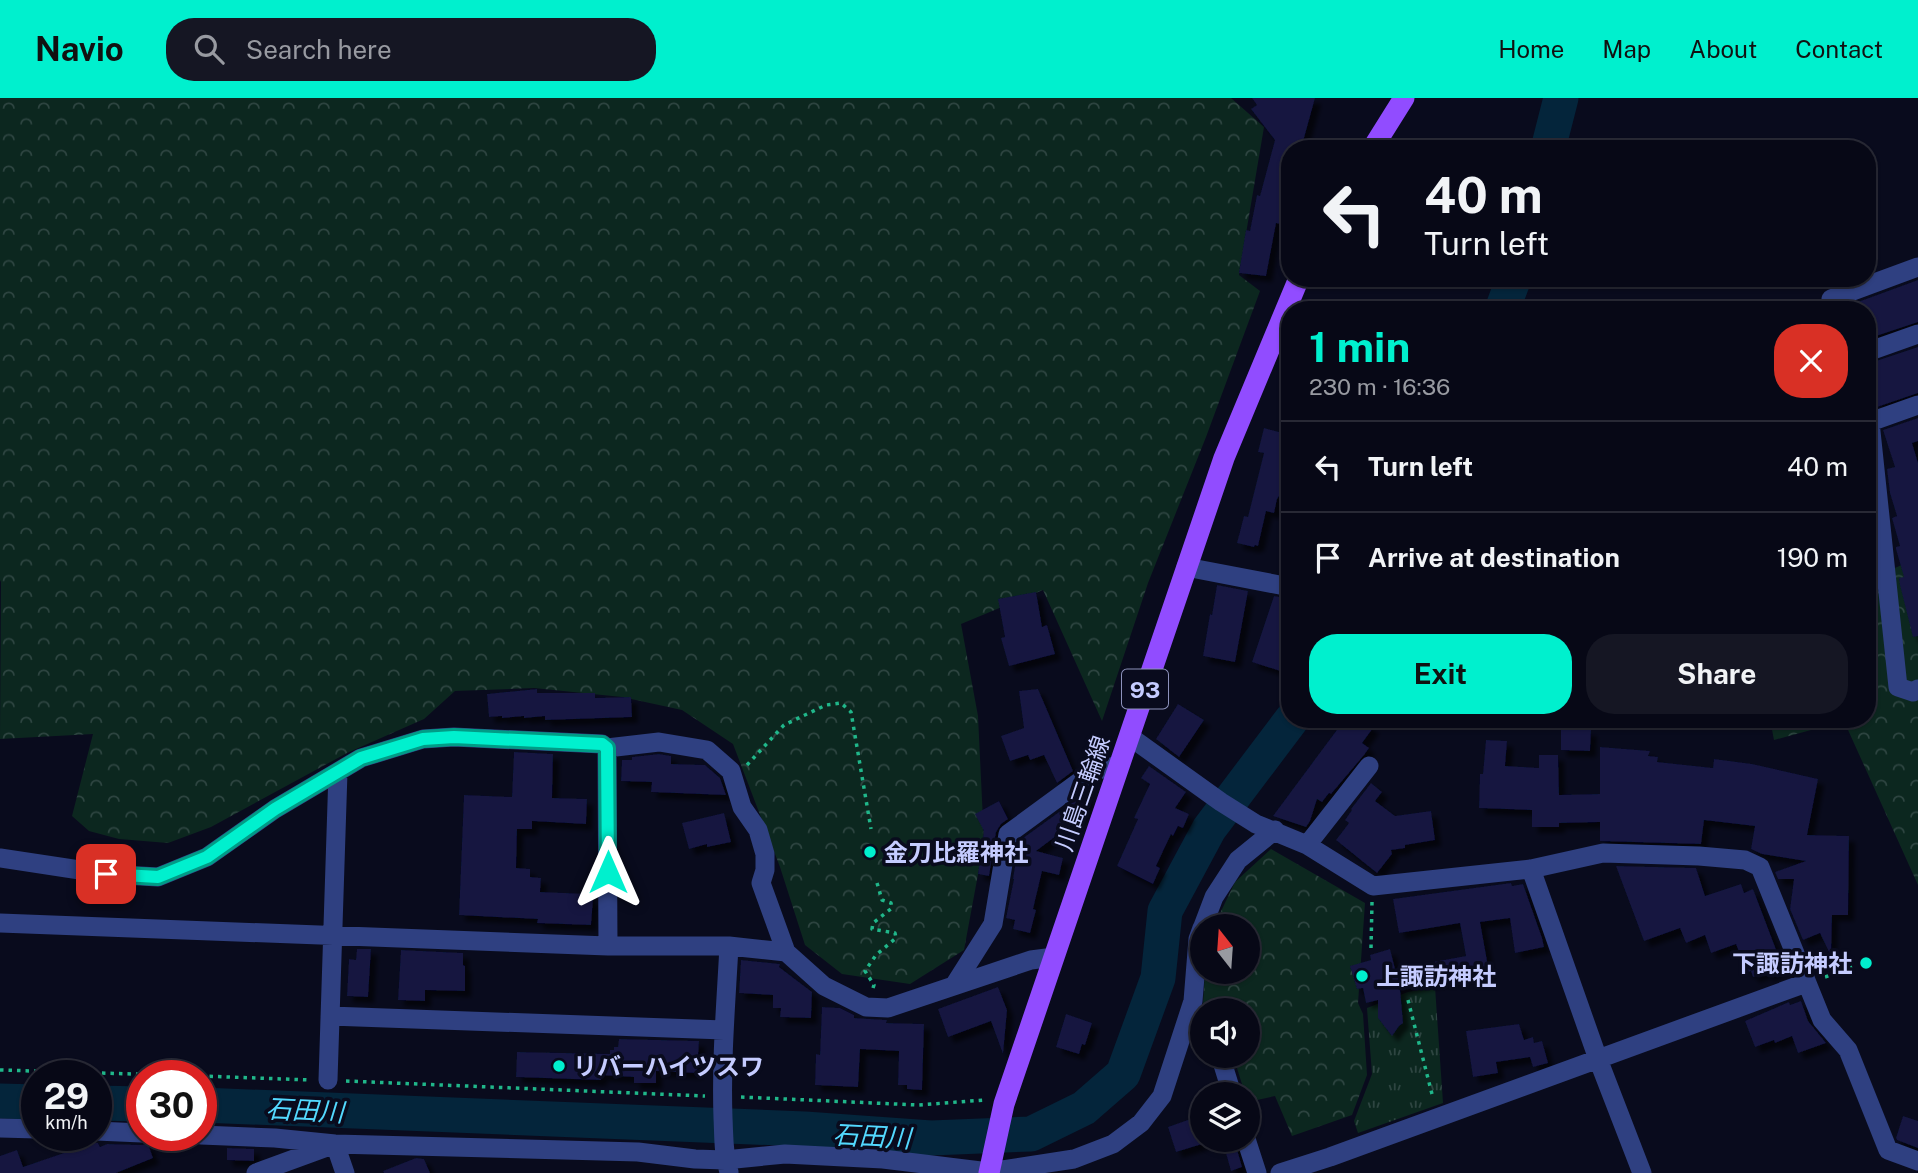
<!DOCTYPE html>
<meta charset="utf-8">
<style>
:root{--surface:#070816;--page:#151623;--text:#f1f3f6;--muted:#989aa1;--line:#282935;--accent:#00f0ce}
body{margin:0;font-family:"Public Sans","Noto Sans JP",sans-serif;background:var(--page);color:var(--text);height:100vh;display:flex;flex-direction:column;font-size:26px;white-space:nowrap}
*{box-sizing:border-box;margin:0}
p{font-size:23px;color:var(--muted)}
.icon{flex:none;width:38px;height:38px;fill:none;stroke:currentColor;stroke-width:2;stroke-linecap:round;stroke-linejoin:round}
.map{position:relative;flex:1;overflow:hidden}
.drawer{position:absolute;left:1281px;top:203px;width:595px;height:427px;display:flex;flex-direction:column;background:var(--surface);border-radius:28px;box-shadow:0 2px 5px #0004,0 0 0 2px var(--line)}
.drawer>*{flex:none}
.banner{position:absolute;left:1281px;top:42px;width:595px;height:147px;border-radius:28px;box-shadow:0 2px 5px #0004,0 0 0 2px var(--line);background:#070816;color:var(--text);overflow:hidden}
.needle{width:46px;rotate:343deg}
.tools{position:absolute;left:1190px;top:816px;display:grid;gap:14px}
.tools a{display:grid;place-items:center;width:70px;height:70px;border-radius:50%;background:var(--surface);box-shadow:0 2px 5px #0004,0 0 0 2px var(--line);font-size:35px}
.speed{position:absolute;left:21px;top:962px;display:flex;gap:14px;font-size:35px;font-weight:700;text-align:center}
.speed>*{display:grid;place-content:center;width:91px;height:91px;border-radius:50%;background:var(--surface);box-shadow:0 2px 5px #0004,0 0 0 2px var(--line);line-height:1}
.speed small{font-size:18px;font-weight:400}
.speed .limit{border:10px solid #d22;background:#fff;color:#111}
.pin{position:absolute;display:grid;place-items:center;width:60px;height:60px;color:#fff;margin:-30px;border-radius:14px;box-shadow:0 4px 10px #0006}
.me{position:absolute;width:77px;margin:-38px;rotate:0deg;stroke-linejoin:round;filter:drop-shadow(0 0 5px #0008)}
.turn{display:flex;align-items:center;gap:24px;height:147px;padding:0 28px;font-size:32px}
.turn .icon{width:91px;height:91px;stroke-width:2.5}
.turn b{display:block;font-size:49px;line-height:60px}
.round{display:grid;place-items:center;flex:none;width:74px;height:74px;border-radius:28px;background:var(--page)}
.headline{display:flex;align-items:center;justify-content:space-between;height:119px;padding:0 28px}
h1{font-size:42px;font-weight:700;line-height:52px;color:var(--accent)}
.cta{display:flex;gap:14px;margin-top:auto;padding:14px 28px}
.cta a{flex:1;height:80px;border-radius:28px;background:var(--accent);color:#111;font-size:28px;font-weight:700;line-height:80px;text-align:center}
.cta a+a{background:var(--page);color:var(--text)}
ul{padding:0;list-style:none}
li{display:flex;align-items:center;gap:21px;height:91px;padding:0 28px;border-top:2px solid var(--line)}
li div{flex:1}
li b{display:block;font-size:26px}
li em{font-style:normal}
header{display:flex;align-items:center;gap:42px;box-sizing:border-box;height:98px;padding:0 35px;background:var(--accent);color:#111}
header strong{font-size:33px}
nav{display:flex;gap:38px;margin-inline-start:auto;font-size:24px}
.search{width:490px;height:63px;background:var(--page);display:flex;align-items:center;gap:18px;box-sizing:border-box;padding:0 24px;border-radius:28px;color:var(--muted);font-size:26px}
.map>svg:first-child{display:block}
</style>
<header>
<strong>Navio</strong>
<div class="search"><svg class="icon" aria-label="search" viewBox="0 0 24 24"><circle cx="10" cy="10" r="6"/><path d="M15 15l6 6"/></svg>Search here</div>
<nav><a>Home</a><a>Map</a><a>About</a><a>Contact</a></nav>
</header>
<div class="map">
<svg width="1918" height="1075" viewBox="0 0 1918 1075">
<defs>
<pattern id="forest-crowns" width="20" height="18" patternUnits="userSpaceOnUse" patternTransform="scale(1.75)"><rect width="20" height="18" fill="#0c271f"/><path d="M2 6a3 3 0 1 1 6 0M12 15a3 3 0 1 1 6 0" fill="none" stroke="#2e4541"/></pattern>
<pattern id="park-tufts" width="24" height="20" patternUnits="userSpaceOnUse" patternTransform="scale(1.75)"><rect width="24" height="20" fill="#0c271f"/><path d="M3 7l-1-3M5 7V3M7 7l1-3M15 17l-1-3M17 17v-4M19 17l1-3" fill="none" stroke="#2e4541"/></pattern>
<filter id="shadow"><feDropShadow dx="6" dy="6" stdDeviation="2" flood-color="#0009"/></filter>
</defs>
<rect width="100%" height="100%" fill="#090b1d"/>
<path fill="url(#forest-crowns)" d="M0 0H1231L1264 29 1239 177 1260 193 1206 339 1148 485 1102 623 1043 492 961 526 978 618 984 744 964 852 910 886 842 876 805 847 780 769 733 646 682 612 622 599 534 590 455 593 424 621 347 655 211 729 168 745 119 741 89 733 72 718 93 636 0 641 1 484 0 482Z
M1918 460V787L1844 623 1774 642 1770 621H1867V482Z
M1271 751 1365 805 1358 905 1363 916 1367 977 1352 1017 1292 1038 1275 998 1248 1004V996H1245L1233 957H1248V912H1207L1203 906 1205 873H1248V828H1214L1235 784Z"/>
<path fill="url(#park-tufts)" d="M1435 889 1443 1005 1358 1035 1354 1023 1372 976 1367 910 1408 894Z"/>
<g fill="none" stroke-linecap="round" stroke-linejoin="round">
<path stroke="#04253b" stroke-width="35" d="M1548 51 1561 0
M1502 212 1514 180
M0 1003 37 1004
M96 1005 142 1006
M201 1007 805 1031 931 1040 1031 1036 1084 1010 1123 976 1158 880 1165 813 1209 731 1292 621"/>
</g>
<path fill="#13153f" filter="url(#shadow)" d="M1252 0H1315L1302 47 1300 51H1290V128L1276 125 1266 178 1239 175 1246 132 1250 133 1257 97 1260 98 1275 42 1251 11 1257 7Z
M1918 182V224L1867 241V212H1847V208Z
M1918 249V295L1877 309 1867 280V266Z
M1918 320V343L1912 345 1918 365V538L1913 539 1900 487 1899 480 1904 479 1896 451V449L1900 448 1892 420 1897 418 1890 395 1887 371 1895 369 1883 332Z
M1264 330 1290 337V372L1282 400 1279 398 1277 401 1274 415 1266 413 1258 448 1255 447 1254 449 1237 445 1244 418 1248 419 1264 355 1258 354Z
M1217 487 1248 493 1235 564 1203 558 1210 516 1212 517Z
M1036 494 1042 529 1047 527 1055 556 1009 568 1001 540 1005 539 998 501Z
M1274 498 1290 501V576L1252 564Z
M537 591V595H595V600L631 599 632 619 545 622V618L524 620V618L502 620V618L489 619 487 596Z
M1038 591 1073 673 1057 685 1044 657 1030 662 1028 657 1010 663 1001 638 1024 630 1019 593Z
M1178 606 1204 622 1179 659 1156 641Z
M1345 621H1362L1373 630 1362 645 1369 650 1364 657 1331 696 1329 695 1322 704 1317 701 1310 723 1306 729 1273 718Z
M1561 631 1591 632 1590 653 1561 652Z
M1486 642 1507 643 1505 668 1539 670V657H1558L1559 697 1600 696V649L1650 653 1648 658 1658 659 1657 664 1713 670 1714 661 1752 666 1818 681 1807 737 1849 738 1848 817H1832L1831 858 1820 835 1803 842 1790 811 1794 781H1778L1775 774 1806 763 1762 756 1751 751 1755 728 1704 722 1701 746 1600 743V724L1559 725V729H1532V712L1479 710 1480 676H1483Z
M514 654 553 656 552 700 587 701 586 726 532 723V731H517L516 770 530 771V779L541 780 540 794 589 796V801H593L591 827 537 825 538 821 459 817 464 697 512 699Z
M659 656 671 658V666L705 667 720 680 726 697 651 694 652 684 621 683 622 662H632V659Z
M1149 668 1186 694 1175 710 1189 716 1183 730 1178 728 1173 738 1171 736 1156 768 1160 770 1153 786 1117 768 1138 721 1134 720 1150 686 1141 680Z
M1371 685 1382 694 1375 703 1395 718 1431 713 1435 742 1405 747V750L1391 752 1392 756 1377 775 1336 742 1349 725 1345 722 1352 712 1351 711Z
M1084 696 1087 702 1081 717 1070 726 1071 727 1036 753 1063 760 1059 777 1042 773 1033 811 1036 812 1030 835 1013 831 1015 822 1006 820 1014 781H1013L1019 743Z
M999 703 1008 721 1001 726 996 734 989 778 978 776 984 733 975 716Z
M724 715 731 744 707 749V746L689 751 682 725Z
M1616 768 1696 770 1705 798 1741 786 1744 795 1753 791 1783 870 1768 878 1767 874 1753 879 1751 873 1747 874 1736 846 1711 855 1705 837 1686 845 1680 830 1644 843Z
M1511 785 1512 788 1523 786 1542 840 1544 849 1515 855 1510 820 1480 824 1489 874 1400 891 1403 925 1399 928 1392 938 1378 920V902L1366 905 1363 890 1357 891 1350 868 1371 862 1370 857 1390 851 1395 871 1466 858 1460 825 1399 835 1393 801Z
M357 851H371L368 899 347 898 349 861 356 862Z
M401 852 463 855V867L465 868V893L425 892V903L398 902Z
M741 862 780 866 779 869 812 894 811 920 780 919 781 910H773V897L739 895Z
M998 889 1007 912 1003 956 991 923 948 939 938 911Z
M1801 903 1808 923 1826 945 1798 955 1792 938 1775 945 1774 942 1755 949 1745 923 1789 904 1790 907Z
M822 909 840 910 854 917V920L887 922 886 925 924 926 922 992 907 991V987H898L899 953 860 951 858 989 815 987 816 956 820 957Z
M1066 916 1092 925 1085 947 1082 946 1079 956 1056 949Z
M1519 926 1524 942 1533 939 1534 945 1542 943 1548 965 1533 969 1530 959 1496 964 1498 975 1473 979 1466 933Z
M619 941 699 943 697 975 656 973V985H634V979L601 977V982L516 979 517 954 610 956V952H614V949H618Z
M1202 1017V1046L1176 1054 1168 1029Z
M1903 1018 1918 1023V1050L1897 1042 1896 1040Z
M1222 1041H1234L1242 1069 1231 1073Z
M93 1045H98L100 1049 107 1046 141 1047 148 1046 153 1060 116 1075H0V1058L17 1052 23 1069Z
M227 1050 254 1051V1063L227 1062Z
M416 1060 424 1061 430 1075H384L383 1073Z"/>
<g fill="none" stroke-linecap="round" stroke-linejoin="round">
<path stroke="#20b78a" stroke-width="3.5" stroke-dasharray="3.5 5" stroke-linecap="butt" d="M747 667 784 627 826 607 841 605 851 614 871 731
M1371 850 1372 804
M1825 879 1853 869
M873 890 874 887 865 873 876 857 896 840 895 835 872 831 873 825 892 810 891 805 882 802 877 785
M1408 902 1433 1000
M0 972 198 978
M201 978 310 982
M346 983 705 998
M741 999 918 1007 985 1002"/>
<path stroke="#2f4081" stroke-width="19" d="M1835 212 1831 201 1918 169
M1867 254 1918 236
M1867 316 1870 324 1898 589 1913 594 1918 591
M1870 324 1918 307
M1186 469 1290 489
M1129 638 1221 704 1256 726 1307 747 1373 788 1531 771 1603 755 1699 758 1745 762 1760 769 1822 922 1848 952 1888 1052 1918 1063
M607 650 659 644 707 652 731 673 742 709 758 732 765 756V772L761 785 786 854
M1307 747 1369 668
M0 760 106 776 158 779 207 759 275 711 361 660 423 641 454 639 602 646 607 650 608 848
M1531 771 1598 961 1642 1075
M0 825 608 848H729L786 854 824 888 866 909 888 910 1031 862 1054 859
M1203 828 1214 799 1238 762 1275 732
M955 886 993 826 1008 736 1094 673 1119 667
M330 918 724 932
M1220 957 1232 996
M328 982 338 674
M0 1030 37 1031
M96 1033 142 1035
M201 1037 275 1040 335 1046 638 1054 695 1061 725 1062 785 1056 883 1061 989 1074 1074 1061 1113 1046 1141 1025 1162 998 1193 903 1198 841 1202 830
M1246 1041 1257 1075
M729 1074C723 1056 724 1038 723 1020 721 963 726 905 729 848
M256 1075 335 1046 345 1075
M1280 1075 1330 1059 1806 885"/>
<path stroke="#914cff" stroke-width="21" d="M1372 51 1404 0
M989 1075 1004 1006 1224 360 1299 180"/>
</g>
<g fill="none" stroke-linecap="round" stroke-linejoin="round">
<g stroke="#009c86" stroke-width="18">
<path id="route" d="M106 776 158 779 207 759 275 711 361 660 423 641 454 639 602 646 607 650 608 774"/>
</g>
<use href="#route" stroke="#00f0ce" stroke-width="12"/>
</g>
<g fill="#00f0ce" stroke="#090b1d" stroke-width="2.5">
<circle cx="870" cy="754" r="7"/>
<circle cx="1866" cy="865" r="7"/>
<circle cx="1362" cy="878" r="7"/>
<circle cx="559" cy="968" r="7"/>
</g>
<g text-anchor="middle" dominant-baseline="central" stroke-width="7" stroke-linejoin="round" paint-order="stroke">
<rect fill="#090b1d" stroke="#8d92bb" stroke-width="2" x="1122" y="571.5" width="46" height="39" rx="5"/>
<g font-size="23" font-weight="bold" fill="#c5ccff">
<text x="1145" y="591">93</text>
</g>
<g font-size="24" fill="#c5ccff" stroke="#090b1d">
<text transform="translate(1082 695) rotate(-71)">川島三輪線</text>
</g>
<g font-size="24" font-weight="bold" fill="#c5ccff" stroke="#090b1d" text-anchor="start">
<text x="884" y="754">金刀比羅神社</text>
<text x="1852" y="865" text-anchor="end">下諏訪神社</text>
<text x="1376" y="878">上諏訪神社</text>
<text x="573" y="968">リバーハイツスワ</text>
</g>
<g font-size="26" font-style="italic" fill="#53d9ff" stroke="#090b1d">
<text transform="translate(305 1012) rotate(3)">石田川</text>
<text transform="translate(872 1038) rotate(3)">石田川</text>
</g>
</g>
</svg>
<div class="tools">
<a><svg class="needle" viewBox="-14 -14 28 28"><path d="M0-13l5 13h-10z" fill="#e53935"/><path d="M0 13l5-13h-10z" fill="#989aa1"/></svg></a>
<a><svg class="icon" aria-label="sound" viewBox="0 0 24 24"><path d="M4 9h4l5-4v14l-5-4H4zM17 9q2 3 0 6"/></svg></a>
<a><svg class="icon" aria-label="layers" viewBox="0 0 24 24"><path d="M12 4l9 5-9 5-9-5zM3 14l9 5 9-5"/></svg></a>
</div>
<div class="speed"><div>29<small>km/h</small></div><div class="limit">30</div></div>
<div class="pin" style="left:106px;top:776px;background:#d93025"><svg class="icon" aria-label="arrive" viewBox="0 0 24 24"><path d="M6 21V4h12l-3 4 3 4H6"/></svg></div>
<svg class="me" style="left:608px;top:774px" viewBox="-20 -20 40 40"><path d="M0-17L14 15 0 8-14 15z" fill="#00f0ce" stroke="#fff" stroke-width="4"/></svg>
<div class="banner">
<div class="turn"><svg class="icon" aria-label="left" viewBox="0 0 24 24"><path d="M17 20v-9H6M10 6l-5 5 5 5"/></svg><div><b>40 m</b>Turn left</div></div>
</div>
<section class="drawer">
<div class="headline"><div><h1>1 min</h1><p>230 m · 16:36</p></div><a class="round" style="background:#d93025;color:#fff"><svg class="icon" aria-label="close" viewBox="0 0 24 24"><path d="M6 6l12 12M18 6L6 18"/></svg></a></div>
<ul>
<li><svg class="icon" aria-label="left" viewBox="0 0 24 24"><path d="M17 20v-9H6M10 6l-5 5 5 5"/></svg><div><b>Turn left</b></div><em>40 m</em></li>
<li><svg class="icon" aria-label="arrive" viewBox="0 0 24 24"><path d="M6 21V4h12l-3 4 3 4H6"/></svg><div><b>Arrive at destination</b></div><em>190 m</em></li>
</ul>
<div class="cta"><a>Exit</a><a>Share</a></div>
</section>
</div>
